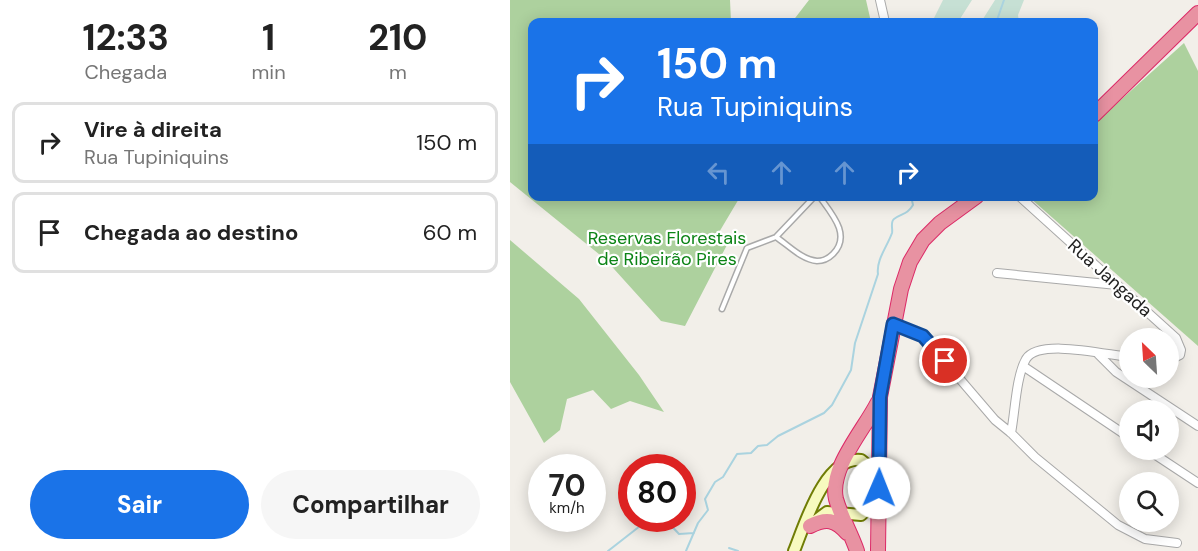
<!DOCTYPE html>
<html lang="pt">
<meta charset="utf-8">
<style>
:root{--surface:#fff;--page:#f6f6f6;--text:#222;--muted:#767676;--line:#e0e0e0;--accent:#1a73e8}
body{margin:0;font-family:"DM Sans",sans-serif;background:var(--page);color:var(--text);height:100vh;display:flex;flex-direction:column;font-size:22px;white-space:nowrap}
*{box-sizing:border-box;margin:0}
p{font-size:20px;color:var(--muted)}
.icon{flex:none;width:33px;height:33px;fill:none;stroke:currentColor;stroke-width:2;stroke-linecap:round;stroke-linejoin:round}
.map{position:relative;flex:1;overflow:hidden}
.side{display:flex;flex-direction:column;background:var(--surface);width:510px}
.side>*{flex:none}
.banner{position:absolute;left:18px;top:18px;width:570px;height:183px;border-radius:12px;box-shadow:0 3px 15px #0003;background:#1a73e8;color:#fff;overflow:hidden}
.needle{width:39px;rotate:335deg}
.fabs{position:absolute;left:609px;top:328px;display:grid;gap:12px}
.fabs a{display:grid;place-items:center;width:60px;height:60px;border-radius:50%;background:var(--surface);box-shadow:0 3px 15px #0003;font-size:30px}
.speed{position:absolute;left:18px;top:454px;display:flex;gap:12px;font-size:30px;font-weight:700;text-align:center}
.speed>*{display:grid;place-content:center;width:78px;height:78px;border-radius:50%;background:var(--surface);box-shadow:0 3px 15px #0003;line-height:1}
.speed small{font-size:15px;font-weight:400}
.speed .limit{border:9px solid #d22;background:#fff;color:#111}
.pin{position:absolute;display:grid;place-items:center;width:51px;height:51px;color:#fff;margin:-26px;border:3px solid #fff;border-radius:50%;box-shadow:0 2px 6px #0007}
.me{position:absolute;width:66px;margin:-33px;rotate:1deg;stroke-linejoin:round;filter:drop-shadow(0 0 4px #0008)}
.turn{display:flex;align-items:center;gap:21px;height:126px;padding:0 30px;font-size:27px}
.turn .icon{width:78px;height:78px;stroke-width:2.5}
.turn b{display:block;font-size:42px;line-height:51px}
.lanes{display:flex;align-items:center;height:57px;padding:0 30px;background:#0003;justify-content:center;gap:30px;direction:ltr}
.lanes .off{opacity:.35}
.eta{display:flex;justify-content:space-evenly;align-items:center;height:102px;text-align:center}
.eta b{font-size:36px;font-weight:700;line-height:42px}
.primary-button{display:flex;gap:12px;margin-top:auto;padding:12px 30px}
.primary-button a{flex:1;height:69px;border-radius:36px;background:var(--accent);color:#fff;font-size:24px;font-weight:700;line-height:69px;text-align:center}
.primary-button a+a{background:var(--page);color:var(--text)}
ul{padding:0;list-style:none}
li{display:flex;align-items:center;gap:18px;height:81px;margin:0 12px 9px;padding:0 18px;border:3px solid var(--line);border-radius:12px}
li div{flex:1}
li b{display:block;font-size:22px}
li em{font-style:normal}
main{display:flex;flex:1;min-height:0}
.map>svg:first-child{display:block}
</style>
<main>
<section class="side">
<div class="eta">
<div><b>12:33</b><p>Chegada</p></div>
<div><b>1</b><p>min</p></div>
<div><b>210</b><p>m</p></div>
</div>
<ul>
<li><svg class="icon" aria-label="right" viewBox="0 0 24 24"><path d="M7 20v-9h11M14 6l5 5-5 5"/></svg><div><b>Vire à direita</b><p>Rua Tupiniquins</p></div><em>150 m</em></li>
<li><svg class="icon" aria-label="arrive" viewBox="0 0 24 24"><path d="M6 21V4h12l-3 4 3 4H6"/></svg><div><b>Chegada ao destino</b></div><em>60 m</em></li>
</ul>
<div class="primary-button"><a>Sair</a><a>Compartilhar</a></div>
</section>
<div class="map">
<svg width="688" height="551" viewBox="0 0 688 551">
<rect width="100%" height="100%" fill="#f2efe9"/>
<path fill="#add19e" d="M0 0H220L221 22H22V196L230 197 208 234 219 241 175 326 151 321 95 259 0 182Z
M299 0H356L361 22H282Z
M674 43 688 71V346L519 197 584 196V124Z
M0 240 69 299 129 375 154 412 120 401 101 409 83 390 57 399 50 430 34 443 0 382Z"/>
<path fill="#c6e0d4" d="M433 0H462L448 22H422Z
M485 0H514L508 15 509 22H471Z"/>
<g fill="none" stroke-linecap="round" stroke-linejoin="round">
<path stroke="#aad3df" stroke-width="2" d="M481 22 487 20 494 0
M155 519 169 534 184 533
M219 548 228 551
M98 551 139 519
M176 551 188 523 198 510 195 499 205 482 213 477 227 454 241 453 248 446 257 445 268 436 314 413 322 405 341 370 345 343 368 274C366 260 377 247 382 233 383 229 380 222 384 219 392 213 397 215 403 205L401 196"/>
<g stroke="#a9a9a9" stroke-width="7">
<path id="lane" d="M266 237C278 245 292 260 307 261 313 261 319 258 323 254 342 235 321 213 309 196
M212 309 237 248 266 237 305 196"/>
</g>
<g stroke="#a9a9a9" stroke-width="10">
<path id="street" d="M370 0 375 22
M509 196 666 338 671 350 670 355 658 361
M487 273 607 285
M383 324 413 336 485 420 501 433 525 457 608 525 635 539 667 543
M588 354 606 372 688 426
M513 366 620 438
M501 433C505 413 506 376 516 359 529 338 597 355 620 357
M638 450 688 483"/>
</g>
<g stroke="#707d05" stroke-width="14">
<path id="secondary" d="M301 524 317 512 351 515 369 498
M284 551C295 524 315 456 351 460L361 468 368 485"/>
</g>
<g stroke="#dc2a67" stroke-width="16">
<path id="highway" d="M584 115 688 13
M300 526C316 518 325 519 337 533
M347 551C341 533 331 517 326 499 319 468 354 430 368 402
M368 551 370 397 391 289 400 262 413 240 430 223 467 196"/>
</g>
<use href="#lane" stroke="#fff" stroke-width="4"/>
<use href="#street" stroke="#fff" stroke-width="8"/>
<use href="#secondary" stroke="#f7fabf" stroke-width="10"/>
<use href="#highway" stroke="#e892a2" stroke-width="14"/>
</g>
<g fill="none" stroke-linecap="round" stroke-linejoin="round">
<g stroke="#114b97" stroke-width="15">
<path id="route" d="M369 488 370 397 383 324 413 336 435 361"/>
</g>
<use href="#route" stroke="#1a73e8" stroke-width="10"/>
</g>
<g text-anchor="middle" dominant-baseline="central" stroke-width="4.5" stroke-linejoin="round" paint-order="stroke">
<g font-size="18" fill="#0c8416" stroke="#fff">
<text x="157" y="238">Reservas Florestais<tspan x="157" dy="21">de Ribeirão Pires</tspan></text>
</g>
<g font-size="18" fill="#222" stroke="#fff">
<text transform="translate(600 278) rotate(42)">Rua Jangada</text>
</g>
</g>
</svg>
<div class="fabs">
<a><svg class="needle" viewBox="-14 -14 28 28"><path d="M0-13l5 13h-10z" fill="#e53935"/><path d="M0 13l5-13h-10z" fill="#767676"/></svg></a>
<a><svg class="icon" aria-label="sound" viewBox="0 0 24 24"><path d="M4 9h4l5-4v14l-5-4H4zM17 9q2 3 0 6"/></svg></a>
<a><svg class="icon" aria-label="search" viewBox="0 0 24 24"><circle cx="10" cy="10" r="6"/><path d="M15 15l6 6"/></svg></a>
</div>
<div class="speed"><div>70<small>km/h</small></div><div class="limit">80</div></div>
<div class="pin" style="left:435px;top:361px;background:#d93025"><svg class="icon" aria-label="arrive" viewBox="0 0 24 24"><path d="M6 21V4h12l-3 4 3 4H6"/></svg></div>
<svg class="me" style="left:369px;top:488px" viewBox="-20 -20 40 40"><circle r="19" fill="#fff"/><path d="M0-13L10 11 0 6-10 11z" fill="#1a73e8"/></svg>
<div class="banner">
<div class="turn"><svg class="icon" aria-label="right" viewBox="0 0 24 24"><path d="M7 20v-9h11M14 6l5 5-5 5"/></svg><div><b>150 m</b>Rua Tupiniquins</div></div>
<div class="lanes"><svg class="icon off" aria-label="left" viewBox="0 0 24 24"><path d="M17 20v-9H6M10 6l-5 5 5 5"/></svg><svg class="icon off" aria-label="ahead" viewBox="0 0 24 24"><path d="M12 20V5M6 11l6-6 6 6"/></svg><svg class="icon off" aria-label="ahead" viewBox="0 0 24 24"><path d="M12 20V5M6 11l6-6 6 6"/></svg><svg class="icon" aria-label="right" viewBox="0 0 24 24"><path d="M7 20v-9h11M14 6l5 5-5 5"/></svg></div>
</div>
</div>
</main>
